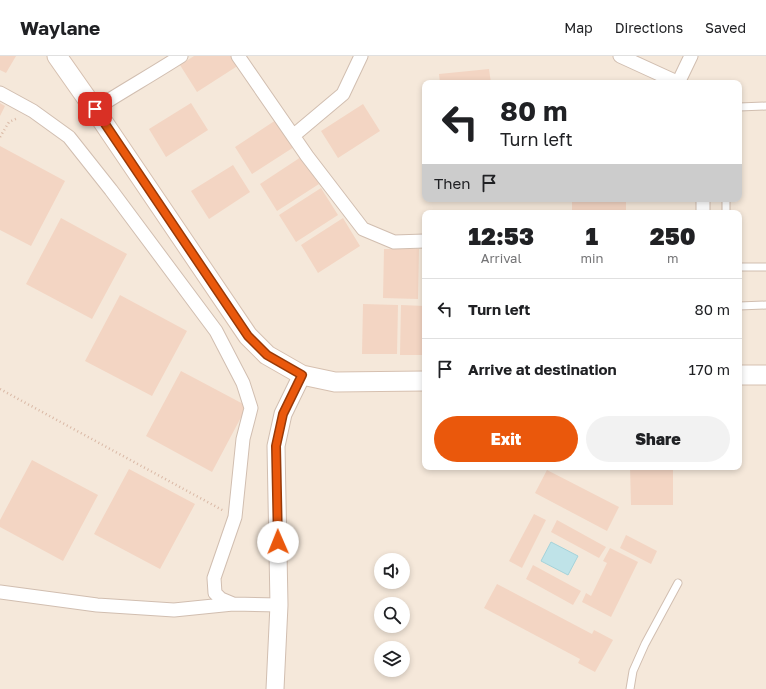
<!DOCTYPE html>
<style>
:root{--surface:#fff;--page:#f2f2f2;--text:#202124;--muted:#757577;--line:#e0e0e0;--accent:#ea580c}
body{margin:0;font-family:"Golos Text",sans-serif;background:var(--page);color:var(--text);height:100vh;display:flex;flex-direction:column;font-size:15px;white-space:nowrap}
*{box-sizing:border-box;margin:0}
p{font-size:13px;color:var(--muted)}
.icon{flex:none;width:22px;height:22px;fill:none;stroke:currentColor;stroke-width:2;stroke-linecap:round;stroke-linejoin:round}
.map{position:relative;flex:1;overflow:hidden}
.side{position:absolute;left:422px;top:154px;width:320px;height:260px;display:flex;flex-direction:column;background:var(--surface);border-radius:8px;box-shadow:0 2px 6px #0003}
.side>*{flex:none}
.guide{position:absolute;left:422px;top:24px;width:320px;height:122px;border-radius:8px;box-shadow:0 2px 6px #0003;background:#fff;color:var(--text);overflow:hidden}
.tools{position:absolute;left:374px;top:497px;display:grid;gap:8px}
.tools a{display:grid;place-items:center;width:36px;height:36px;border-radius:50%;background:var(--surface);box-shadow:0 2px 6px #0003;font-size:20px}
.pin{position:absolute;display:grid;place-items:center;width:34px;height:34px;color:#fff;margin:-17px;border-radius:8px;box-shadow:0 2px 6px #0006}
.me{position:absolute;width:44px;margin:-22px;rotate:359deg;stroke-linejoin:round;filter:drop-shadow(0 0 3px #0008)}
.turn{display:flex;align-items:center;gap:14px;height:84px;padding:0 12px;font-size:18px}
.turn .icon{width:52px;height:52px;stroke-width:2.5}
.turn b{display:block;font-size:28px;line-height:34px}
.then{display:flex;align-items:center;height:38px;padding:0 12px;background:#0003;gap:8px;font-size:15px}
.eta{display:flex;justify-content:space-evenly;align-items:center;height:68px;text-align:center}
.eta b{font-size:24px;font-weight:800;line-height:28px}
.button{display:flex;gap:8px;margin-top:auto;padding:8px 12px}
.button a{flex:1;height:46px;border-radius:24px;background:var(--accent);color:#fff;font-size:16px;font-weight:800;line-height:46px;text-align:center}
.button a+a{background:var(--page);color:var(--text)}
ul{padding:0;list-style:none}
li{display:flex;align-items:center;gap:12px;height:60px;padding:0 12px;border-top:1px solid var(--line)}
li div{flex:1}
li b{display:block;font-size:15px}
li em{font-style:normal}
header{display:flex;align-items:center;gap:24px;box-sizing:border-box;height:56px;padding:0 20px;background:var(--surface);border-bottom:1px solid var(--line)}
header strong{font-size:19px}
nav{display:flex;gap:22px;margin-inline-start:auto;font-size:14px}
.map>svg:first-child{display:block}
</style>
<header>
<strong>Waylane</strong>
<nav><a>Map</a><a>Directions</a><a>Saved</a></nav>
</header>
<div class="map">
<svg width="766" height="633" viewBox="0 0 766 633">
<rect width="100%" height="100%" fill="#fdf6ec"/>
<path fill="#f5e8da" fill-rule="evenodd" d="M0 0H766V633H0ZM425 27H739V143H425ZM425 157H739V411H425ZM381 504H403V526H381ZM381 548H403V570H381ZM381 592H403V614H381Z"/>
<path fill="#bfe3e8" stroke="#a5d3da" d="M551 486 578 500 568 519 541 505Z"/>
<path fill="#f3d5c3" d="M0 0H16L6 17 0 14Z
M194 0H233L239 9 197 36 180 9Z
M489 13 491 27H440L439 18Z
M0 47 5 50 0 60Z
M191 47 208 74 166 101 149 73Z
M363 48 380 75 338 102 321 75Z
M276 64 294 91 252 118 235 91Z
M0 90 65 125 31 190 0 174Z
M301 101 319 128 277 155 260 128Z
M233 109 250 136 209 163 191 135Z
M321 132 338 159 296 186 279 159Z
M572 143H626V154H572Z
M61 162 127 198 92 263 26 228Z
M343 162 360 190 318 217 301 189Z
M423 191H425V241H422Z
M384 193H419L418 243 383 242Z
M120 239 187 275 152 340 85 305Z
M363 248 398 249 397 298H362Z
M401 249 425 250V299H400Z
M181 315 247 350 212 416 146 380Z
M32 404 98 439 63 505 0 471V464Z
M630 411H673V449H631Z
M129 413 195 448 160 513 94 478Z
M547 414 619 451 607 475 535 437Z
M534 458 546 464 522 512 509 505Z
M557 464 606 491 599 502 551 476Z
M626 479 657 495 651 508 620 492Z
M610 492 638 506 611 561 582 546 586 537 591 540 607 507 603 505Z
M533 509 581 535 573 549 526 523Z
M497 528 592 578 594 574 613 584 595 616 578 607 580 603 484 552Z"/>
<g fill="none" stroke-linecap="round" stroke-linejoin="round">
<g stroke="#d1beb0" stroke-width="9">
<path id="service" d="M739 51 766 50
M726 143V157
M739 211H766
M739 250 766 249
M630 633 633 615 645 588 678 527"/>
</g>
<g stroke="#d1beb0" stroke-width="15">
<path id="minor" d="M238 0 307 100 363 173 394 186 425 185
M620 0 679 27
M678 27 691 0
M0 37 33 55 69 81 111 134 216 275 243 327 251 352 243 383 235 461 214 522 215 537 221 543 233 548
M95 53C123 35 153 18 181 0
M293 80 343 38 361 0
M703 143V157
M0 536 97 549 174 554 233 548 279 549"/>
</g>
<g stroke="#d1beb0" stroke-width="19">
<path id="tertiary" d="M275 633 279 549 276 390 283 358 302 319"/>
</g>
<g stroke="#d6c0b0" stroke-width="21">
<path id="secondary" d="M57 0 97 57 248 280 267 299 302 319 335 326 425 325
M739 319H766"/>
</g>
<path stroke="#d9b8a5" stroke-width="2.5" stroke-dasharray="1 3" stroke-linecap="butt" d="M0 81 9 66 18 62
M0 333 224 455"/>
<use href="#service" stroke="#fff" stroke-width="7"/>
<use href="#minor" stroke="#fff" stroke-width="13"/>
<use href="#tertiary" stroke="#fff" stroke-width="17"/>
<use href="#secondary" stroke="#fff" stroke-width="19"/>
</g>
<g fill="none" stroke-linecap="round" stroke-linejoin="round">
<g stroke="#983908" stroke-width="10">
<path id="route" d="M95 53 248 280 267 299 302 319 283 358 276 390 278 486"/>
</g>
<use href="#route" stroke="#ea580c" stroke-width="7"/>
</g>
</svg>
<div class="tools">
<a><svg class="icon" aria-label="sound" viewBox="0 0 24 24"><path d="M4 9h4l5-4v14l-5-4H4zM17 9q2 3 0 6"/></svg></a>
<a><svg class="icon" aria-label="search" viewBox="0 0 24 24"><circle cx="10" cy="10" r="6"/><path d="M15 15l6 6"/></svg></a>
<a><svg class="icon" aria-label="layers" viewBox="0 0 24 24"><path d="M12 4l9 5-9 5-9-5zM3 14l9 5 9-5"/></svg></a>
</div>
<div class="pin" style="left:95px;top:53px;background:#d93025"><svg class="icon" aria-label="arrive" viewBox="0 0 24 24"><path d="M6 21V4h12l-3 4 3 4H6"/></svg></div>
<svg class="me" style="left:278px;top:486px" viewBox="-20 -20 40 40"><circle r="19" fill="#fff"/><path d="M0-13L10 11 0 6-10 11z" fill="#ea580c"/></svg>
<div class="guide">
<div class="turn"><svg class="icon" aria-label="left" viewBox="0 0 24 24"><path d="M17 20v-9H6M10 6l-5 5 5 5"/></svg><div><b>80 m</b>Turn left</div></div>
<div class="then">Then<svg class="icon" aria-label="arrive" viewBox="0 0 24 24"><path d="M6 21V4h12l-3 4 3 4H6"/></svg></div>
</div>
<section class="side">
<div class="eta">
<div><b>12:53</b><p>Arrival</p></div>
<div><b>1</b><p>min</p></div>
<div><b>250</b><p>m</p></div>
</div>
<ul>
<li><svg class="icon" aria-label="left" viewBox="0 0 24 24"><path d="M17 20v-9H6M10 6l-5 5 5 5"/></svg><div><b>Turn left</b></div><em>80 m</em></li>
<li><svg class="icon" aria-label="arrive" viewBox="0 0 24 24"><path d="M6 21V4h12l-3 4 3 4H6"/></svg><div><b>Arrive at destination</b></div><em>170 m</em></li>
</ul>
<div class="button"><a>Exit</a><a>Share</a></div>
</section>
</div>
